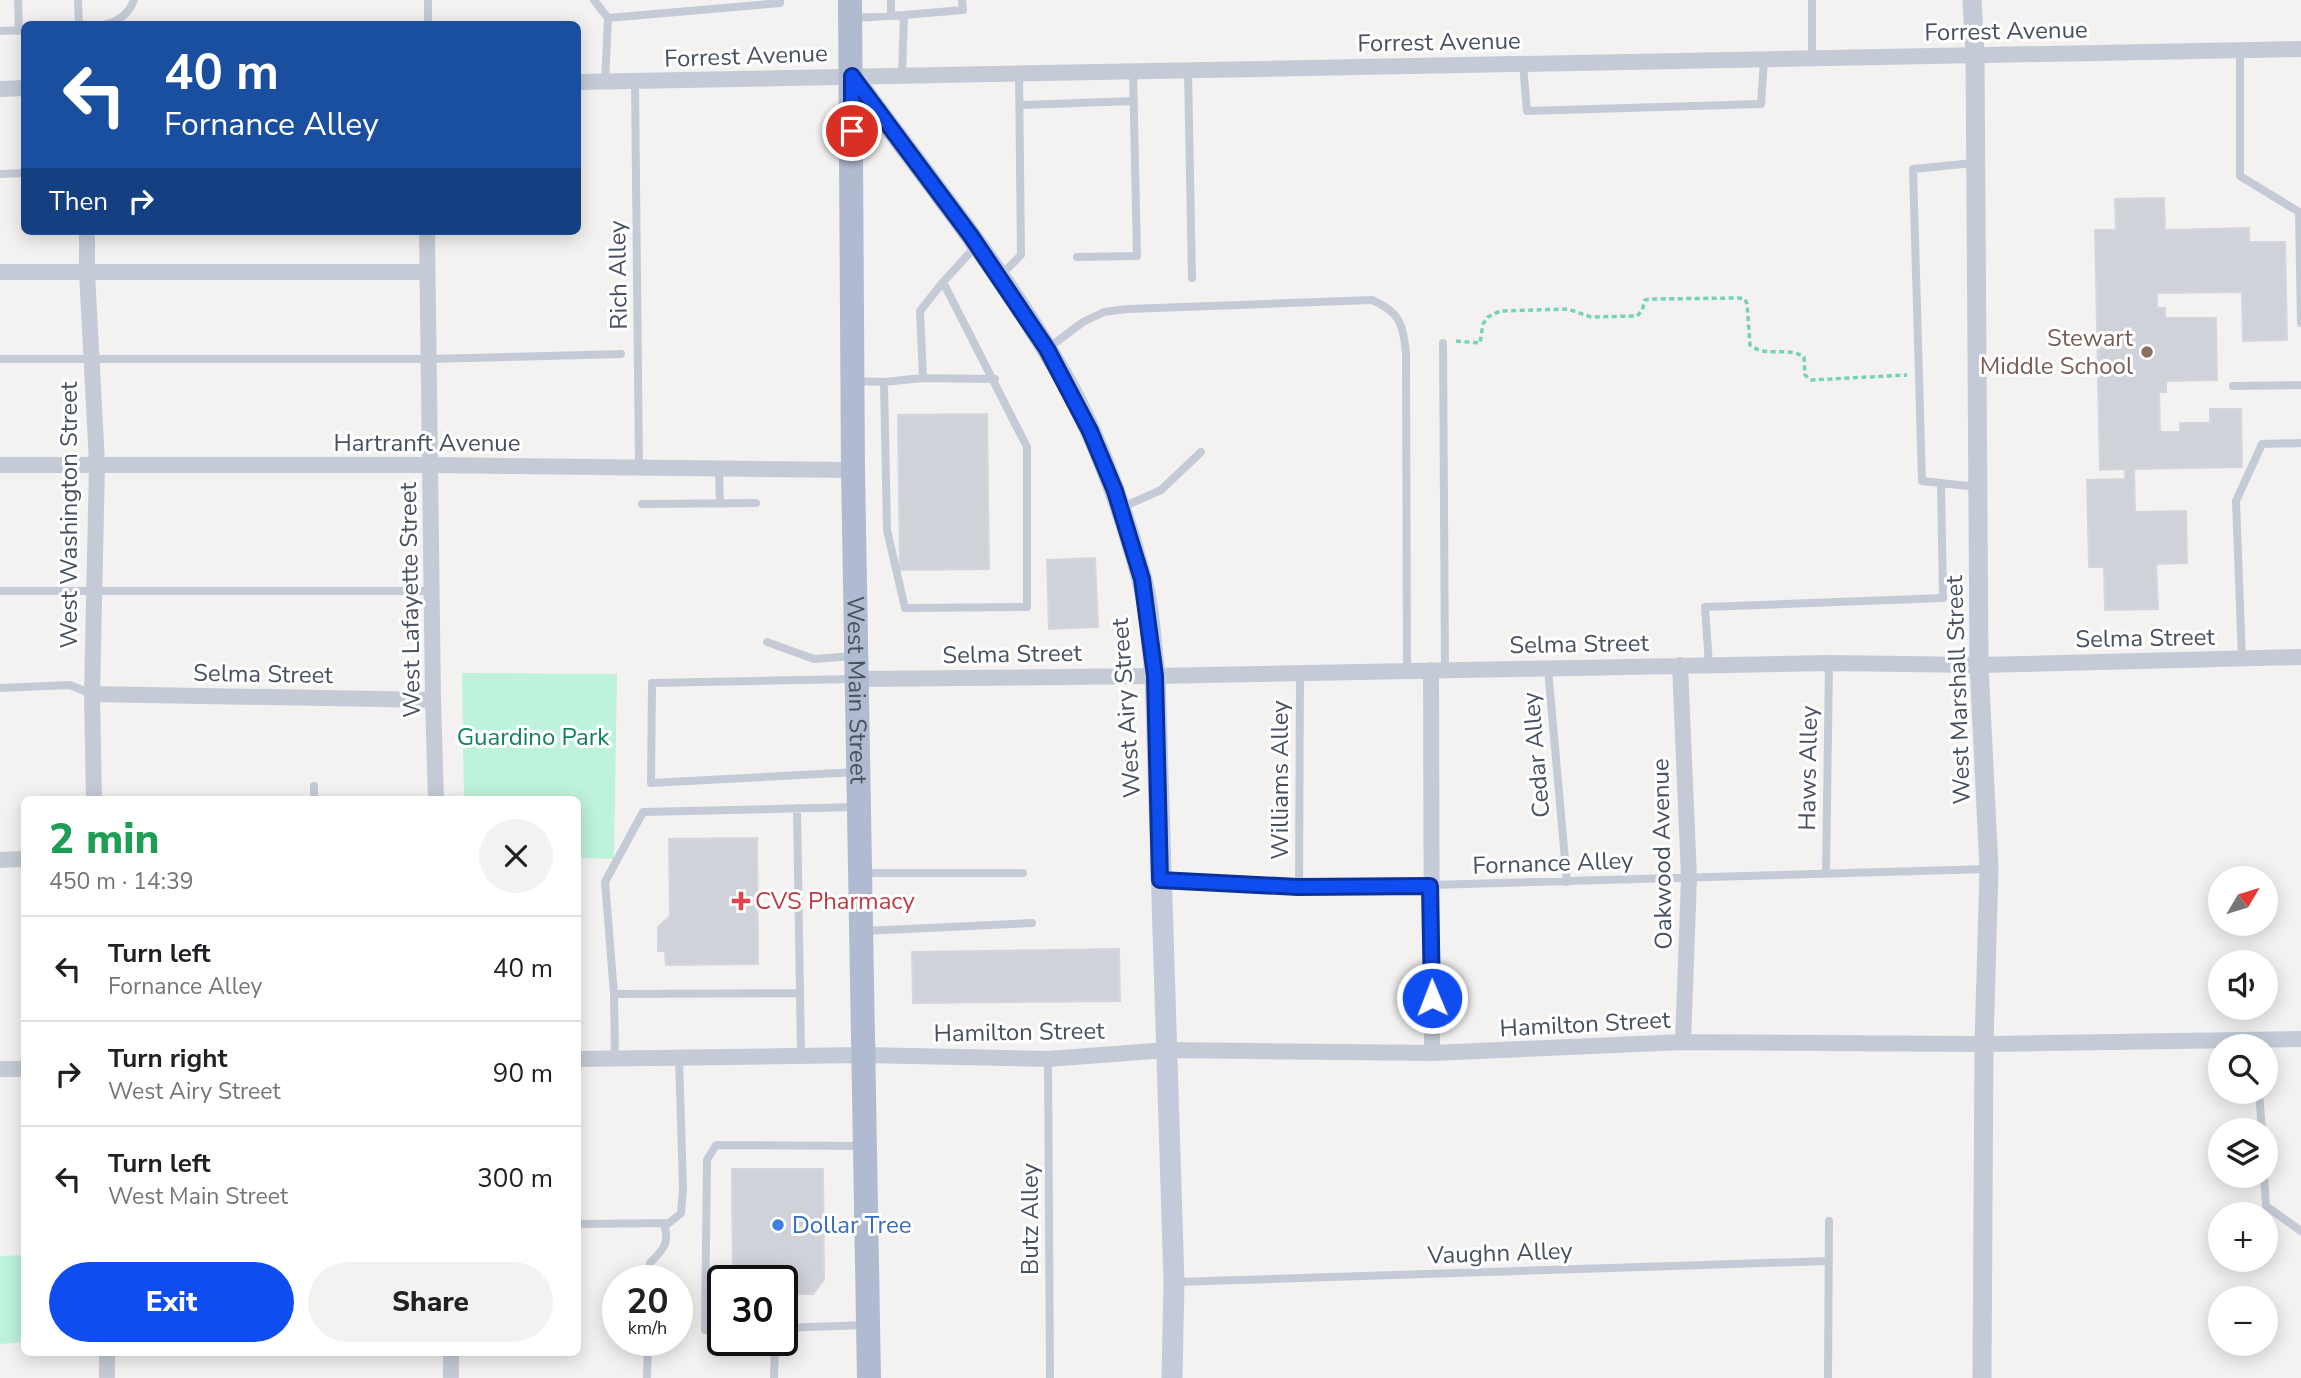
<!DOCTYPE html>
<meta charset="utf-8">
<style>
:root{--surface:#fff;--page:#f2f2f2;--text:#202124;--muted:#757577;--line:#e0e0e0;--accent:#0f4df0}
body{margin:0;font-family:"Nunito Sans",sans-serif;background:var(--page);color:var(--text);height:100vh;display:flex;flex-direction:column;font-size:26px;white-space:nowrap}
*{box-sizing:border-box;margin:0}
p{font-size:23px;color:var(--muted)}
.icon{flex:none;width:38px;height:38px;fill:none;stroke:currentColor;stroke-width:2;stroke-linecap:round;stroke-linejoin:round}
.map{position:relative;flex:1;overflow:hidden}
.drawer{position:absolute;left:21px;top:796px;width:560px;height:560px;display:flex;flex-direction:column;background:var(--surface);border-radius:10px;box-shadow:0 4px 18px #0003}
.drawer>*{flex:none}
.guide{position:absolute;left:21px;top:21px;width:560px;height:214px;border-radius:10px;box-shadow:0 4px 18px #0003;background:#1a4fa0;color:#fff;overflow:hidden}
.needle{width:46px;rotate:52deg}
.tools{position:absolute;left:2208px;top:866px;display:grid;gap:14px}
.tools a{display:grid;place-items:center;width:70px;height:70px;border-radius:50%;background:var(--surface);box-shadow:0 4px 18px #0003;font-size:35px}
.speed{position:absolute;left:602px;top:1265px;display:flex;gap:14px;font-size:35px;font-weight:700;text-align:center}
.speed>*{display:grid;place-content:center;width:91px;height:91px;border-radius:50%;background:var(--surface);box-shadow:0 4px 18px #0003;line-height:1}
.speed small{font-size:18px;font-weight:400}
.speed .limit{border:4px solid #111;border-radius:10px;background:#fff;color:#111}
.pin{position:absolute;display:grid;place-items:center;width:60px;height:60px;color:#fff;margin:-30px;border:4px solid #fff;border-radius:50%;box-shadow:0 2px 7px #0007}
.me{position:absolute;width:77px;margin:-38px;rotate:359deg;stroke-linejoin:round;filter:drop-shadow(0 0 5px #0008)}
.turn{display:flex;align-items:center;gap:24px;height:147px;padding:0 28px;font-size:32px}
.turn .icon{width:91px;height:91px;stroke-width:2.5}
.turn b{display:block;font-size:49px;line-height:60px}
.then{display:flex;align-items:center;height:66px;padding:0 28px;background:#0003;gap:14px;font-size:26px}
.round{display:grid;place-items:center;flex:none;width:74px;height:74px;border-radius:37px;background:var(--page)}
.summary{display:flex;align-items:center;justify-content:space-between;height:119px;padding:0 28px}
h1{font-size:42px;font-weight:800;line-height:52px;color:#1e9e55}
.primary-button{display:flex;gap:14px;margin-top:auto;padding:14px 28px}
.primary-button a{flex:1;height:80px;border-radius:42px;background:var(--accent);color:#fff;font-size:28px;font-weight:800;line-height:80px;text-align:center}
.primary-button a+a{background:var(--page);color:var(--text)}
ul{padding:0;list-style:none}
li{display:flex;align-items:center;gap:21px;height:105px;padding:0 28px;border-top:2px solid var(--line)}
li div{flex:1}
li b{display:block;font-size:26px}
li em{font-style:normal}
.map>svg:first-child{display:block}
</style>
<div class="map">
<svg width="2301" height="1378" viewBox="0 0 2301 1378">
<rect width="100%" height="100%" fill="#f4f2f1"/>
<path fill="#bef2db" d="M462 673 617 674 614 859 578 858V800H464Z
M24 1255V1342L0 1344V1256Z"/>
<path fill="#d0d2d9" stroke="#d5d6dd" stroke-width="2" d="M2164 198 2165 230 2249 228V242H2285L2287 340 2243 341 2242 292 2157 293V308H2165V318H2216L2217 380 2166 381V392H2159L2160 432H2180V423H2210V409H2241L2242 467 2134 469 2135 512 2186 511 2187 563 2156 564 2158 609 2105 610 2104 567H2089L2087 480 2125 479V469L2100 470 2095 230H2116L2115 199Z
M987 414 989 569 900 570 898 415Z
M1095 558 1098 627 1049 629 1047 560Z
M757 838 758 964 666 965 665 951H658V927L670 916 669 839Z
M1119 949 1120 1001 913 1003 912 952Z
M732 1169H823L824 1280 813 1294H782V1281H733Z"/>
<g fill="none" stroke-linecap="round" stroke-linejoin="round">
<path stroke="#74d3b3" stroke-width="3.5" stroke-dasharray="5 3.5" stroke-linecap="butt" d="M1456 341 1480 343 1483 324 1488 317 1500 311 1568 309 1591 317 1637 316 1642 311 1645 300 1650 299 1739 298 1745 299 1747 304 1750 345C1766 358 1787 346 1804 357L1805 375 1811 380 1907 375"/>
<path stroke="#c4cbd6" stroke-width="8" d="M18 0 19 31
M78 0 79 24
M594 0 608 18 605 83
M891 0V16
M1812 0V58
M608 18 780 3V0
M855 18 904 15
M106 24C120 21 129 13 134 0
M428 24V0
M0 31 24 30
M2240 50V176L2299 212 2301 323
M1523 64 1527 111 1761 104 1764 59
M1188 70 1192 278
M902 75 904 15 963 10 962 0
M635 82 639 468
M1021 105 1134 101
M1974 163 1913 169 1922 481 1977 487
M0 174 24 173
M1077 257 1137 256 1133 70
M1001 275 1021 255 1019 73
M1443 343 1445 670
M1047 349 1083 322 1104 312 1127 309 1372 300C1400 312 1403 324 1406 353L1407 671
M0 359H429L621 354
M923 378 920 311 943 282
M855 381 884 382 923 378 995 379
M884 382 887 530 905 608 1027 607V447L943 282 977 245
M2233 386 2301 385
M719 469 720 504
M642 504 756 503
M1123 507 1161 490 1201 452
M0 591H432
M767 642 814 659 853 656
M2242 659 2236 501 2262 444 2301 443
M1709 665 1705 607 1943 598 1941 483
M1548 669 1567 882
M854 679 652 683 651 783 857 772
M0 688 70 685 92 694
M314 786V800
M797 808 801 1055
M863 873H1023
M1826 874 1829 663
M1163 880 1299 887 1431 885 1989 869
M1299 887 1300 673
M864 931 1032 923
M799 993 614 994 605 882 643 812 858 807
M614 994 615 1058
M1048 1059 1050 1378
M2259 1092 2262 1130
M2264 1176 2266 1206 2301 1231
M578 1224 669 1223 681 1213 683 1188 679 1057
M650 1281V1263C664 1249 670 1243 664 1223
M1177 1282 1829 1261
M782 1328 867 1325
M723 1329 705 1330 707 1160 716 1145 862 1146
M647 1378 648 1340
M774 1378 775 1340
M1828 1378 1829 1221"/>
<path stroke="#c4cbd6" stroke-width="16" d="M578 82 2301 49
M0 89 24 88
M87 231V272L97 464 92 694 94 800
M427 231 433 700 436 800
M0 272H427
M0 465H431L853 470
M1680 665 1689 878 1683 1042
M1431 670 1432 1053
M857 679 1155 676 1829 663 1979 665 2301 657
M92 694 433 700
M0 860 24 859
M578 1059 863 1055 1048 1059 1167 1050 1432 1053 1683 1042 1984 1044 2301 1039
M0 1069H24
M107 1353V1378
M451 1353V1378"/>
<path stroke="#c4cbd6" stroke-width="19" d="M1972 0 1975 53 1979 665 1989 869 1984 1044 1982 1378"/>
<path stroke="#c3cbdb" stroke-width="21" d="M852 76C920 169 995 261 1054 361 1094 427 1121 502 1141 576 1150 608 1151 643 1155 676L1174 1282 1172 1378"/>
<path stroke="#b0bbd1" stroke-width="24" id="s1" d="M850 0 853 470 869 1378"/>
</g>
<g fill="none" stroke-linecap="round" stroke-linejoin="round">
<g stroke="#0a329c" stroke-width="18">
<path id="route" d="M852 131V76L971 236 1047 349 1090 431 1115 491 1142 579 1155 676 1160 880 1298 887 1430 886 1432 998"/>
</g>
<use href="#route" stroke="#0f4df0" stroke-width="12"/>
</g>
<circle fill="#8d6e63" stroke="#fff" stroke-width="2.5" cx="2147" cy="352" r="7"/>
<path fill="#e0444e" stroke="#fff" stroke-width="2.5" d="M737.5 890.5h7v7h7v7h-7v7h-7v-7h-7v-7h7z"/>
<circle fill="#3f7fe0" stroke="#fff" stroke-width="2.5" cx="778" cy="1225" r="7"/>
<g text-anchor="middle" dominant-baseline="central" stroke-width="6" stroke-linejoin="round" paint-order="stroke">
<g font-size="24" fill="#485160" stroke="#fff">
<text transform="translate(2006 31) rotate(-1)">Forrest Avenue</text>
<text transform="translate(1439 42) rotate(-1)">Forrest Avenue</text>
<text transform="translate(746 56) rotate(-2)">Forrest Avenue</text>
<text transform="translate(618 275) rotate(-91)">Rich Alley</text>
<text x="427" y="443">Hartranft Avenue</text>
<text transform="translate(69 515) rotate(-90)">West Washington Street</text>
<text transform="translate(410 600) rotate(-91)">West Lafayette Street</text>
<text transform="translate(2145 638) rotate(-1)">Selma Street</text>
<text transform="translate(1579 644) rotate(-1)">Selma Street</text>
<text transform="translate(1012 654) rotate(-1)">Selma Street</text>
<text transform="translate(263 674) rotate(1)">Selma Street</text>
<text stroke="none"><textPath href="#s1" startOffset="690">West Main Street</textPath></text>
<text transform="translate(1958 690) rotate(-92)">West Marshall Street</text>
<text transform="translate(1126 708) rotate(-94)">West Airy Street</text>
<text transform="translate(1536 755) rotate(-95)">Cedar Alley</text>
<text transform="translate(1808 768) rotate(-89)">Haws Alley</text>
<text transform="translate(1280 780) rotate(-90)">Williams Alley</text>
<text transform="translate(1662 854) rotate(-91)">Oakwood Avenue</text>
<text transform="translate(1553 863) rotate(-2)">Fornance Alley</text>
<text transform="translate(1585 1024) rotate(-3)">Hamilton Street</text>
<text transform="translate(1019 1032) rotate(-1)">Hamilton Street</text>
<text transform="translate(1030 1219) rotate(-90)">Butz Alley</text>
<text transform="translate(1500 1253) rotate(-2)">Vaughn Alley</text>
</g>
<g font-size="24" fill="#785e54" stroke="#fff" text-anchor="end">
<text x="2133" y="338">Stewart<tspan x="2133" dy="28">Middle School</tspan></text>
</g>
<g font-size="24" fill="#12825c" stroke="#fff">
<text x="533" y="737">Guardino Park</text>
</g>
<g font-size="24" fill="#be3a42" stroke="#fff" text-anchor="start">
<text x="755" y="901">CVS Pharmacy</text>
</g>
<g font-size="24" fill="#366cbe" stroke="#fff" text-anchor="start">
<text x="792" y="1225">Dollar Tree</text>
</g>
</g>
</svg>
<div class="tools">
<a><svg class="needle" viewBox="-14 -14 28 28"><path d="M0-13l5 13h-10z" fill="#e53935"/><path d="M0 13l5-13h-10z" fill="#757577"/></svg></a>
<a><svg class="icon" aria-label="sound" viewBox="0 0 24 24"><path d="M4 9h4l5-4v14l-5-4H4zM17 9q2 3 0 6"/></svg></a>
<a><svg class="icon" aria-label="search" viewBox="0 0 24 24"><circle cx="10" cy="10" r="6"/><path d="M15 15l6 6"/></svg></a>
<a><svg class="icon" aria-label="layers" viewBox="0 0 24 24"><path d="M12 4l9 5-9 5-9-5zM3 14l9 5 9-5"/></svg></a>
<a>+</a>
<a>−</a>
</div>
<div class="speed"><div>20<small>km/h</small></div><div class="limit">30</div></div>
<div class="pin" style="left:852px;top:131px;background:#d93025"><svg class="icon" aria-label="arrive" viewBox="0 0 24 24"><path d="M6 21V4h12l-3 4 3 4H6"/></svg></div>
<svg class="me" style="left:1432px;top:998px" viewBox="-20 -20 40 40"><circle r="17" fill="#0f4df0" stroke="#fff" stroke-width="3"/><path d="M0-11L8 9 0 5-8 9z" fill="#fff"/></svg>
<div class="guide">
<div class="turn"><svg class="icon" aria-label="left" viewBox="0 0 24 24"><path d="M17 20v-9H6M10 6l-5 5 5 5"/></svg><div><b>40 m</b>Fornance Alley</div></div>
<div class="then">Then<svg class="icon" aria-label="right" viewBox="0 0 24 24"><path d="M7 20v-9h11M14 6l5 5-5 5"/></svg></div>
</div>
<section class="drawer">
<div class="summary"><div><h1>2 min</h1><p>450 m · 14:39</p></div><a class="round"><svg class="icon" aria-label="close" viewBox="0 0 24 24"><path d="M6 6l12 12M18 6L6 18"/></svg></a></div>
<ul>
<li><svg class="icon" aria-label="left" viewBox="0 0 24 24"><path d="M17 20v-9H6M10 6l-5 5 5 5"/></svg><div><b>Turn left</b><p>Fornance Alley</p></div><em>40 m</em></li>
<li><svg class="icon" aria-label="right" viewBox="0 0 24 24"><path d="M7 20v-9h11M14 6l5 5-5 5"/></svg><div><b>Turn right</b><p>West Airy Street</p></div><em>90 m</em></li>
<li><svg class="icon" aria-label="left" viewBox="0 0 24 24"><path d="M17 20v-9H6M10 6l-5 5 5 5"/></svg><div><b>Turn left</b><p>West Main Street</p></div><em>300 m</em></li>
</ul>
<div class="primary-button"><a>Exit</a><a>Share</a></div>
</section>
</div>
